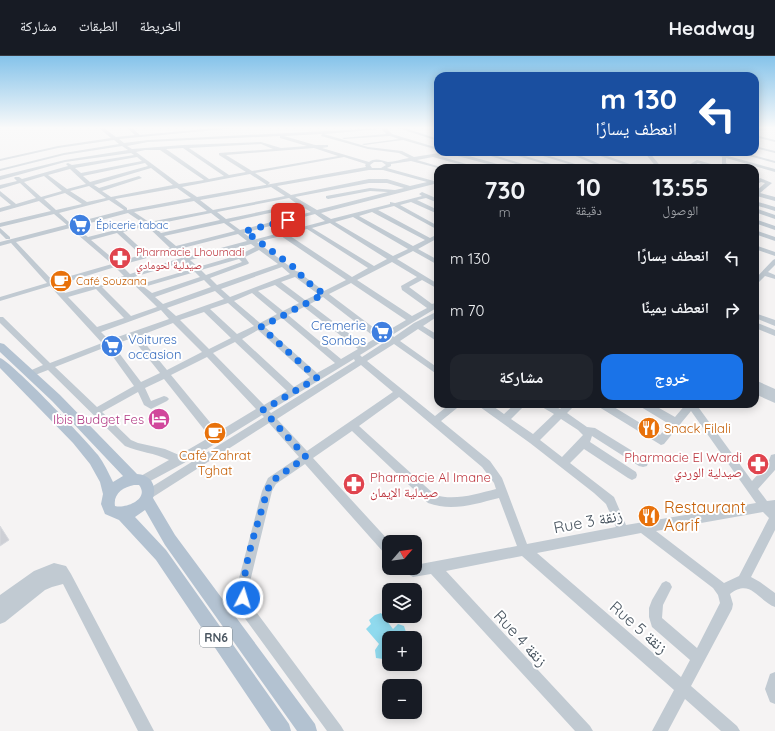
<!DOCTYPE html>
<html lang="ar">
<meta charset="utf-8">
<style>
:root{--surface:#171b24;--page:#20242c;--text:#f1f3f6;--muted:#9ea1a6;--line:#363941;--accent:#1a73e8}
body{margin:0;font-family:Quicksand,"Noto Naskh Arabic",sans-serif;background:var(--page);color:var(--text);direction:rtl;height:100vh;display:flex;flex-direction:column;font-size:15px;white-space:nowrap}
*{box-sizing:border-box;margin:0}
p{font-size:13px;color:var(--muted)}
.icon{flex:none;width:22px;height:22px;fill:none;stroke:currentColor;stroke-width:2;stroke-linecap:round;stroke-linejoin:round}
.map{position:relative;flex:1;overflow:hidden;direction:ltr}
.panel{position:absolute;left:434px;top:108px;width:325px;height:244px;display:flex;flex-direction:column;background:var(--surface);border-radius:12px;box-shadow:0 2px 10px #0003;direction:rtl}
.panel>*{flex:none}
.guide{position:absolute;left:434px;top:16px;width:325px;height:84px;border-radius:12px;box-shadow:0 2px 10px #0003;direction:rtl;background:#1a4fa0;color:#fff;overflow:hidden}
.needle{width:26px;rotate:62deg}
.fabs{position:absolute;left:382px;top:479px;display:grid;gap:8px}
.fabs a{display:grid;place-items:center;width:40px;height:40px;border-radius:8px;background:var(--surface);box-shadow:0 2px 10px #0003;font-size:20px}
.pin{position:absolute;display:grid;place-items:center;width:34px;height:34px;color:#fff;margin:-17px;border-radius:8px;box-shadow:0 2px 6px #0006}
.me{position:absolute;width:44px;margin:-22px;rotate:5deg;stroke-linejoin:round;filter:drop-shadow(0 0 3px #0008)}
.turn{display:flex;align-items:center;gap:14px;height:84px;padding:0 16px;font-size:18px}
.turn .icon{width:52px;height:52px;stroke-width:2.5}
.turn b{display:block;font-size:28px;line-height:34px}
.eta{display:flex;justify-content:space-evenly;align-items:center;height:68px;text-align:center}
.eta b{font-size:24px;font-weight:700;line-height:28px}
.action{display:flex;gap:8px;margin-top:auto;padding:8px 16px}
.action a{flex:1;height:46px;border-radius:12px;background:var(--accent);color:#fff;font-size:16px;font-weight:700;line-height:46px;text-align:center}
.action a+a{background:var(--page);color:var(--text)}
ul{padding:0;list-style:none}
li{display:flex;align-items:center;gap:12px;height:52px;padding:0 16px}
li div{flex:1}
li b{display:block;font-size:15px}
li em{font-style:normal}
header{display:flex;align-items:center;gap:24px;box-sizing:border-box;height:56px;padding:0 20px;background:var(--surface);border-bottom:1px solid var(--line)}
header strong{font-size:19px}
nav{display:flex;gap:22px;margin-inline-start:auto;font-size:14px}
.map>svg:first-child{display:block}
</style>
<header>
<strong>Headway</strong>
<nav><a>الخريطة</a><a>الطبقات</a><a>مشاركة</a></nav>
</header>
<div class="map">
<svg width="775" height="675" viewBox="0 0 775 675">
<rect width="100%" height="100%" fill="#f5f3f3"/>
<path fill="#90daee" d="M381 557 393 573 398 568 404 570 406 576 402 582H389V600L388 598 383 603 376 602 375 594 379 588 366 573 371 568 369 564 375 559Z"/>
<path fill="#cdcfd5" stroke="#d7d9de" d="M0 470 9 484 0 490Z"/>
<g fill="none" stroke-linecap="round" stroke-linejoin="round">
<path fill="#c1cad2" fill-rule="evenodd" d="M99 72H104L116 81 135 79 127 72H132L140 79 215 72H237L119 83 124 87 148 84 386 72 392 78 438 92V94L403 84 364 89 362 88 399 83 390 80 344 83 342 82 386 78 382 73 324 78 368 91 402 95 414 101 445 96H455L501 109V110L499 111 450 98 439 100 480 112H473L433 101 417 104 444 112H438L411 105 391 108V110L387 112 434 125 438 123V127L321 157 331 163 390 148V146L395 147 422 140 419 138 422 136 438 143V147L426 142 417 144 438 154V158L411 146 400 149 438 170V174L394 150 378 154 430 182 438 178V182L418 193 438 204V209L413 195 397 203 438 228V233L422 224 409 231 432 248 438 246V251L392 279 394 281 414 267 438 255V260L423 270 438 279V286L418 273 400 285 438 312V319L394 288 367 305 435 360 450 348H462L441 365 490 405 502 422 527 488 616 471 606 448 594 437 530 387 480 351 478 348H490L504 358 515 348H526L511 363 533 378 554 358 542 351 540 348H552L560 353 565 348H576L567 357 587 371 595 372 647 404 648 407 647 410 643 411 639 410 592 380 590 386 636 416 637 419 636 422 632 424 628 422 584 393 570 407 614 441 626 469 756 447 691 355 664 388 661 389 599 351 597 348H609L660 379 669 368 641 351 639 348H652L675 361 686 348H696L752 425 768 407 771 399 775 398V414L758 433 767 445 775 444V474L751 521 760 526 775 537V551C757 544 751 522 730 538L733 548 732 553 691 630 737 670 740 675H721L685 643 668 675H652L674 634 522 500 446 515 590 670 593 675H575L431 518 413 521 404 516 402 512H415V509L517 490 499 442C475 448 452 456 428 447L352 375 313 402 390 486 389 500 385 498 305 408 276 428 272 435 249 530V542L251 549 341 670 344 675H327L241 557 237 542V530L262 435 268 422 299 401 269 367 153 441 149 443 145 441 144 438 145 435 264 361 262 359 184 407 143 429 139 427 138 424 139 421 169 404C155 397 139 396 125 390L48 314 30 321 27 320 26 318 27 316 43 309 0 267V261H3L50 307 102 287 50 230 0 245V241L47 227 11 187 0 190V186L124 154 109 144 59 157 70 167 67 169 54 158 0 171V167L51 155 39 145 0 156V152L11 149 0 140V135L16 148 36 142 20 127 0 133V129L17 125 14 122 15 121H19L22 123 68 110 66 108 68 107 72 109 134 99 131 97 65 106 0 124V120L65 104 128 94 122 90 64 99 0 115V113L64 97 119 88 114 84 58 92 0 105V103L58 90 111 82ZM322 78 321 80 368 93 399 97 409 102C402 103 394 106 388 106 382 105 376 101 369 106L322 92 328 91V89H315L284 80ZM280 80V82L307 90 281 92 261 86 183 89 132 93 127 90 148 86ZM261 88 273 93 219 97V99L246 116 229 119 189 92ZM183 92 224 120 209 123 166 93ZM314 92 338 100 252 115 226 99ZM145 94H160L204 124 179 128 136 96ZM137 101 142 105 81 117 75 112ZM344 101 366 108 365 109 366 111 197 141 182 131 250 118 267 129 270 127 269 126 255 117ZM374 106H382L386 109 381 112H372L370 109ZM145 107 148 110 90 126 83 120ZM151 112 173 129 111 141 102 135 142 122 139 120 99 132 94 129ZM70 113 86 128 67 133 48 119ZM369 114H383L427 126 410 130 387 123H369L291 139 277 130ZM44 120 62 135 41 141 24 126ZM369 127H387L404 132 395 134 370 132 326 140V142L328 143 370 135 388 136 317 154 295 141ZM89 130 106 142 87 146 70 135ZM271 131 285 140 213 154 200 144ZM177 132 191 142 127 154V152L115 143ZM65 137 82 148 56 154 44 143ZM289 142 297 148 226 163 217 156ZM194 145 207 155 149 166 134 156ZM301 150 311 156 240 174 229 166ZM372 156 425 184 413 190 359 160ZM128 157 143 167 88 181 75 171ZM211 157 220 164 161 177 152 169ZM315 158 325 165 253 184 244 177ZM353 161 408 193 393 200 335 166ZM224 167 235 175 176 190 164 180ZM330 167 387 203 374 210 312 172ZM147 170 170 192 147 198 123 176ZM70 172 112 208 53 225 16 186ZM307 173 368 212 352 221 287 178ZM117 177 141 199 117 206 91 184ZM238 178 247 185 187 201 179 193ZM281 180 346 224 324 235 301 218 300 216 296 215 257 186ZM251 188 255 191 239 199 198 211 190 204ZM259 194 278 208 217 229 210 222 248 208 249 207 245 201ZM173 195 181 202 130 218 121 209ZM239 203 242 206 206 219 201 214ZM184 206 192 213 141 228 134 221ZM392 206 417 221 401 230 402 234 427 252 412 260 357 224ZM115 211 124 220 65 237 57 229ZM282 211 290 218 230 241 221 233ZM195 216 200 221 152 237 144 231ZM295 221 318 238 305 244 281 226ZM128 223 153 247 157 251 131 260 102 231ZM204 224 211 231 163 248 155 241ZM351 227 406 264 382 278 329 238ZM275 229 299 247 283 255 258 235ZM96 233 124 262 97 271 68 241ZM215 235 224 243 176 260 167 252ZM252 237 277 258 260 267 234 245ZM323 241 376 282 364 289 310 248ZM228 247 254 270 237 278 210 253ZM304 251 358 293 341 303 288 259ZM161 254 169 263 109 284 101 276ZM204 256 231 282 209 293 180 264ZM282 262 335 307 317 317 265 271ZM173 267 202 296 167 314 139 280ZM258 274 310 321 294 331 242 283ZM132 282 160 317 141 326 113 289ZM386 283 388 284 362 301 360 299ZM235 286 287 335 264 349 213 297ZM106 291 134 330 97 351 55 311ZM207 301 256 353 218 376 171 319ZM354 303 355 305 271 357 269 355ZM361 309 393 336 307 395 277 363ZM164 323 210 381 179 399 165 393 138 387 131 384 102 356 138 336 144 349 151 353 167 345 169 343 167 341 164 340 151 345 145 332ZM399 341 482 411 494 427 496 433C476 438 455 445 435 439L359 370ZM561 363 578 374 583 379 562 401 540 384ZM763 456 769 462 739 520 724 527 656 475ZM641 477 713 532 718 539 720 547 697 592 662 562 663 549 672 531 670 527 666 525 662 527 652 544 649 552V561L652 571 690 604 681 621 537 497Z
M398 72H405L438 83V85Z
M763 72H773L755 76V74Z
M755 79 775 84V86L755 81Z
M755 90 775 95V97L755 92Z
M478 96H485L535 112H528Z
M505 96H512L565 112H558Z
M530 96H537L588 112H581Z
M566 96H572L609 112H603Z
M589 96H596L641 112H634Z
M644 96H649L662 112H657Z
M707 96H714L775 113V116L726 102V107L734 112H728L722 108V101Z
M734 96H742L775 105V107Z
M697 104 722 111V112H715L698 107 689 112H684Z
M760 122 772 127 760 137 775 141V145L757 140 755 141V136L765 127 761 126 755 129V125Z
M755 145 775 151V155L755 149Z
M755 152 775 159V163L755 156Z
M755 163 775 170V174L755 167Z
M0 172 10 181V183H6L0 177Z
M755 174 775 181V185L755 178Z
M755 189 775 196V200L755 193Z
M775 203V209L768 216 775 219V223L765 220 757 228 755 229V223L773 204Z
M755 257 775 264V270L755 262Z
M755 266 775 274V280L755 272Z
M755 324 775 333V347L755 338Z
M54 507 66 510 71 518 154 675H138L63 528 52 531 45 534 5 566 0 568V539L34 515Z
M775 616V648L770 646 765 633 770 618Z"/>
<path fill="#b3c2d1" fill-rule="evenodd" d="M0 287 4 288 60 339 137 418C151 419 157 429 153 442L175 479 315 668 317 675H297L165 489 145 454 135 461 166 494 289 668 291 675H271L156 504 119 464 105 458 101 448 103 438 100 426 90 408 73 387 0 312V302C12 306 87 385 98 399 104 407 108 416 113 426L123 420 52 345 0 296ZM134 429H139C150 443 126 453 115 450 113 438 123 431 134 429Z"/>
</g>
<linearGradient id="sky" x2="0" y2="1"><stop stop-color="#85c3ea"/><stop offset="0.43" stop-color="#fafafa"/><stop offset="1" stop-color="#fafafa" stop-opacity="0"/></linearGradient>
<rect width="775" height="167" fill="url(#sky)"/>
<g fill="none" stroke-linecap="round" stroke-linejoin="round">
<path stroke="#1a73e8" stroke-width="7" stroke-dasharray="0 12.6" d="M243 542C243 506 258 469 267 435L272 425 306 401 263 354 317 322 261 271 324 238 302 222 300 216 245 175 288 164"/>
</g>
<defs>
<g id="supermarket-disc" transform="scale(1.15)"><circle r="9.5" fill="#3f7fe0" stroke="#fff"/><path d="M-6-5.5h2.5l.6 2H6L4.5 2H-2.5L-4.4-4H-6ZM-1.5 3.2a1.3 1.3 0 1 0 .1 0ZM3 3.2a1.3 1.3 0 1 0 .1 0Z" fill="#fff"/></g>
<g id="pharmacy-disc" transform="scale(1.15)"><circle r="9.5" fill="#e0444e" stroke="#fff"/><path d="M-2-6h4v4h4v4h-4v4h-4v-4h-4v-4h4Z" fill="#fff"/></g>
<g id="cafe-disc" transform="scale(1.15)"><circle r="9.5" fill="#e8710a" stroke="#fff"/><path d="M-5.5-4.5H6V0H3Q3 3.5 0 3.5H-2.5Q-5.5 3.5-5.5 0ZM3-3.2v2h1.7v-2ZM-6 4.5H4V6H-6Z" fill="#fff"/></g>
<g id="hotel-disc" transform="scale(1.15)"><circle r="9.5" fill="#d1479c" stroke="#fff"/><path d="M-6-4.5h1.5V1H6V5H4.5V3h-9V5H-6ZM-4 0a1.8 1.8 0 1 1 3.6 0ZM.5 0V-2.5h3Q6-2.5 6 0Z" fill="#fff"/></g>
<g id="restaurant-disc" transform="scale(1.15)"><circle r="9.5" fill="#e8710a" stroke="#fff"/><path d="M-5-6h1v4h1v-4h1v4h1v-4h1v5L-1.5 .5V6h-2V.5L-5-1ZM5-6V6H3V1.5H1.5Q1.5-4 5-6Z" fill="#fff"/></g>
</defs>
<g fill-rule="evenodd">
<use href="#supermarket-disc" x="80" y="169"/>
<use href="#pharmacy-disc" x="120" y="202"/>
<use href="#cafe-disc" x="61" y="225"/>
<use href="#supermarket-disc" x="382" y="276"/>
<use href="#supermarket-disc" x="112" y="290"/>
<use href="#hotel-disc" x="159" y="363"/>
<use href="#restaurant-disc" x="649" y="372"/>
<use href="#cafe-disc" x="215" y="377"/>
<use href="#pharmacy-disc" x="758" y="408"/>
<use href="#pharmacy-disc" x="354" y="428"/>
<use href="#restaurant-disc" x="649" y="460"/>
</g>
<g text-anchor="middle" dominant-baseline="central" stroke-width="4" stroke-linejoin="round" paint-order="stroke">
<g font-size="11" fill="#366cbe" stroke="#fff" text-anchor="start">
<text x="96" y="169">Épicerie tabac</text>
</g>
<g font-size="11" fill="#be3a42" stroke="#fff" text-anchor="start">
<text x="136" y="196">Pharmacie Lhoumadi<tspan x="136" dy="13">صيدلية لحومادي</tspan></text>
</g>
<g font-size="11" fill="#c56008" stroke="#fff" text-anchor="start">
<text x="76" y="225">Café Souzana</text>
</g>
<rect fill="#fff" stroke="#808990" stroke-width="1" x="200" y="571" width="32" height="20" rx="3"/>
<g font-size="12" font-weight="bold" fill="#4a5661">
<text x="216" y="581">RN6</text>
</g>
<g font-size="13" fill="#366cbe" stroke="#fff" text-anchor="end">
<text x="366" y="269">Cremerie<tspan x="366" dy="15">Sondos</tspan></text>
<text x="128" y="283" text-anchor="start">Voitures<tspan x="128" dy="15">occasion</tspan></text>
</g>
<g font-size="13" fill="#b23c85" stroke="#fff" text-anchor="end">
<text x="144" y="363">Ibis Budget Fes</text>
</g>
<g font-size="13" fill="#c56008" stroke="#fff" text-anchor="start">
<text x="664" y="372">Snack Filali</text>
<text x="215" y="399" text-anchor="middle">Café Zahrat<tspan x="215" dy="15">Tghat</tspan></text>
</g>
<g font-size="13" fill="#be3a42" stroke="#fff" text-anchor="end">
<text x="742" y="401">Pharmacie El Wardi<tspan x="742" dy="15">صيدلية الوردي</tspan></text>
<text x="370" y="421" text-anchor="start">Pharmacie Al Imane<tspan x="370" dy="15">صيدلية الإيمان</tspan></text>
</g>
<g font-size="16" fill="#c56008" stroke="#fff" text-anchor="start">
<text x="664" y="451">Restaurant<tspan x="664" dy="18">Aarif</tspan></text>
</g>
<g font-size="16" fill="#4a5661" stroke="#fff">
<text transform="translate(588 465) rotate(-11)">Rue 3 زنقة</text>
<text transform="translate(639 571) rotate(41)">Rue 5 زنقة</text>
<text transform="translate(521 582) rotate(47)">Rue 4 زنقة</text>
</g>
</g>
</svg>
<div class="fabs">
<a><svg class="needle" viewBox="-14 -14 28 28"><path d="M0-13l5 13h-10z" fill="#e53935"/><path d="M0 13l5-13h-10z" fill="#9ea1a6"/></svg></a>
<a><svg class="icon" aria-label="layers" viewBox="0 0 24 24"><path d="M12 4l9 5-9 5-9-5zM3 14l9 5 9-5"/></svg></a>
<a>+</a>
<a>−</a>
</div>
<div class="pin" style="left:288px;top:164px;background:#d93025"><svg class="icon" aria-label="arrive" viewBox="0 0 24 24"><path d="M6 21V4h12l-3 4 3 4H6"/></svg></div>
<svg class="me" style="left:243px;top:542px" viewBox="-20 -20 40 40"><circle r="17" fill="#1a73e8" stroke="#fff" stroke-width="3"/><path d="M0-11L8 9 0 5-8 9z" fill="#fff"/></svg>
<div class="guide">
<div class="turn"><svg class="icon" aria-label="left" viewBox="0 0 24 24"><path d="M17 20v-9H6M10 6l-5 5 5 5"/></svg><div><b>130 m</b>انعطف يسارًا</div></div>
</div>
<section class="panel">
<div class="eta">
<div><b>13:55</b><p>الوصول</p></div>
<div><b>10</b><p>دقيقة</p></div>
<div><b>730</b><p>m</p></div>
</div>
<ul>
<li><svg class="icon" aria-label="left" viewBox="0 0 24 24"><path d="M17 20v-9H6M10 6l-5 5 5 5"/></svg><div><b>انعطف يسارًا</b></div><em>130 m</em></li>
<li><svg class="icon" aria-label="right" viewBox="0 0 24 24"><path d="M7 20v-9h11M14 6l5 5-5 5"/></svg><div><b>انعطف يمينًا</b></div><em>70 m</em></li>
</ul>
<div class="action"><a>خروج</a><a>مشاركة</a></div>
</section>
</div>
